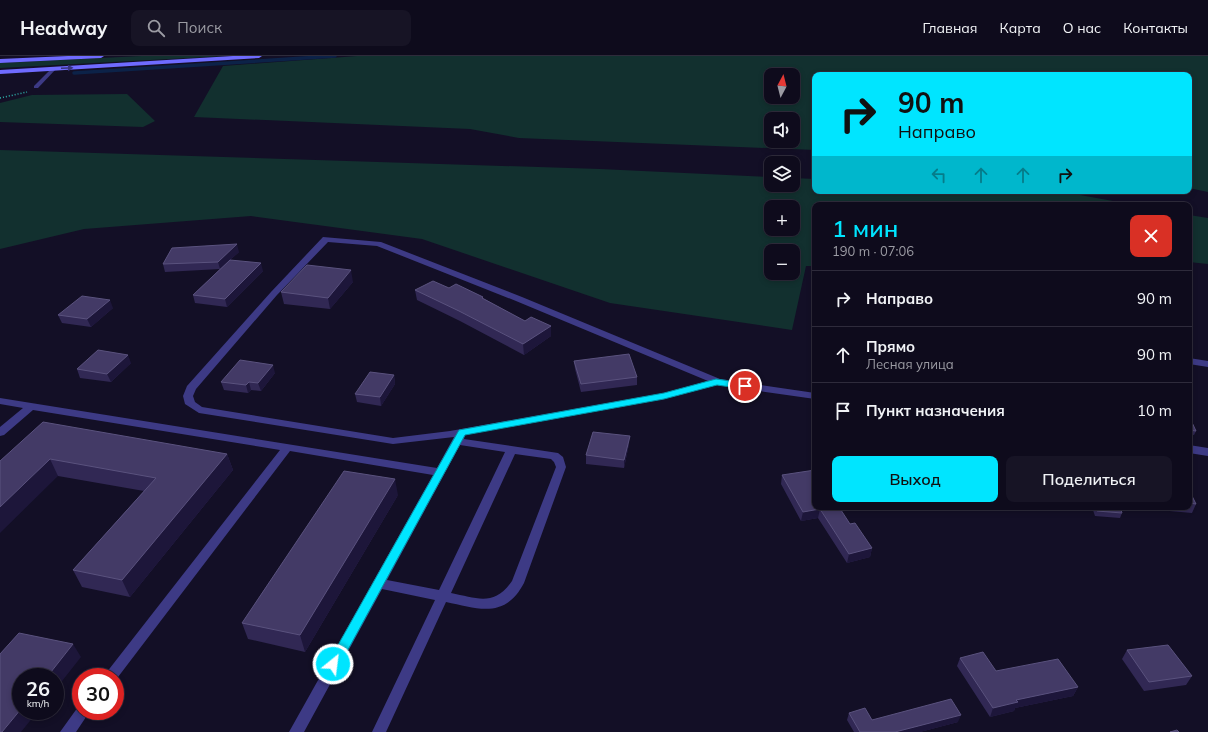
<!DOCTYPE html>
<html lang="ru">
<meta charset="utf-8">
<style>
:root{--surface:#0e0b1c;--page:#171425;--text:#f1f3f6;--muted:#9b9ba3;--line:#2e2b3b;--accent:#00e5ff}
body{margin:0;font-family:Mulish,sans-serif;background:var(--page);color:var(--text);height:100vh;display:flex;flex-direction:column;font-size:15px;white-space:nowrap}
*{box-sizing:border-box;margin:0}
p{font-size:13px;color:var(--muted)}
.icon{flex:none;width:22px;height:22px;fill:none;stroke:currentColor;stroke-width:2;stroke-linecap:round;stroke-linejoin:round}
.map{position:relative;flex:1;overflow:hidden}
.side{position:absolute;left:812px;top:146px;width:380px;height:308px;display:flex;flex-direction:column;background:var(--surface);border-radius:8px;box-shadow:0 2px 6px #0003,0 0 0 1px var(--line)}
.side>*{flex:none}
.top-card{position:absolute;left:812px;top:16px;width:380px;height:122px;border-radius:8px;box-shadow:0 2px 6px #0003,0 0 0 1px var(--line);background:#00e5ff;color:#111;overflow:hidden}
.needle{width:26px;rotate:7deg}
.fabs{position:absolute;left:764px;top:12px;display:grid;gap:8px}
.fabs a{display:grid;place-items:center;width:36px;height:36px;border-radius:8px;background:var(--surface);box-shadow:0 2px 6px #0003,0 0 0 1px var(--line);font-size:20px}
.speed{position:absolute;left:12px;top:612px;display:flex;gap:8px;font-size:20px;font-weight:700;text-align:center}
.speed>*{display:grid;place-content:center;width:52px;height:52px;border-radius:50%;background:var(--surface);box-shadow:0 2px 6px #0003,0 0 0 1px var(--line);line-height:1}
.speed small{font-size:10px;font-weight:400}
.speed .limit{border:6px solid #d22;background:#fff;color:#111}
.pin{position:absolute;display:grid;place-items:center;width:34px;height:34px;color:#fff;margin:-17px;border:2px solid #fff;border-radius:50%;box-shadow:0 1px 4px #0007}
.me{position:absolute;width:44px;margin:-22px;rotate:29deg;stroke-linejoin:round;filter:drop-shadow(0 0 3px #0008)}
.turn{display:flex;align-items:center;gap:14px;height:84px;padding:0 20px;font-size:18px}
.turn .icon{width:52px;height:52px;stroke-width:2.5}
.turn b{display:block;font-size:28px;line-height:34px}
.lanes{display:flex;align-items:center;height:38px;padding:0 20px;background:#0003;justify-content:center;gap:20px;direction:ltr}
.lanes .off{opacity:.35}
.round{display:grid;place-items:center;flex:none;width:42px;height:42px;border-radius:8px;background:var(--page)}
.headline{display:flex;align-items:center;justify-content:space-between;height:68px;padding:0 20px}
h1{font-size:24px;font-weight:600;line-height:30px;color:var(--accent)}
.action{display:flex;gap:8px;margin-top:auto;padding:8px 20px}
.action a{flex:1;height:46px;border-radius:8px;background:var(--accent);color:#111;font-size:16px;font-weight:600;line-height:46px;text-align:center}
.action a+a{background:var(--page);color:var(--text)}
ul{padding:0;list-style:none}
li{display:flex;align-items:center;gap:12px;height:56px;padding:0 20px;border-top:1px solid var(--line)}
li div{flex:1}
li b{display:block;font-size:15px}
li em{font-style:normal}
header{display:flex;align-items:center;gap:24px;box-sizing:border-box;height:56px;padding:0 20px;background:var(--surface);border-bottom:1px solid var(--line)}
header strong{font-size:19px}
nav{display:flex;gap:22px;margin-inline-start:auto;font-size:14px}
.search{width:280px;height:36px;background:var(--page);display:flex;align-items:center;gap:10px;box-sizing:border-box;padding:0 14px;border-radius:8px;color:var(--muted);font-size:15px}
.map>svg:first-child{display:block}
</style>
<header>
<strong>Headway</strong>
<div class="search"><svg class="icon" aria-label="search" viewBox="0 0 24 24"><circle cx="10" cy="10" r="6"/><path d="M15 15l6 6"/></svg>Поиск</div>
<nav><a>Главная</a><a>Карта</a><a>О нас</a><a>Контакты</a></nav>
</header>
<div class="map">
<svg width="1208" height="676" viewBox="0 0 1208 676">
<rect width="100%" height="100%" fill="#130f26"/>
<path fill="#12302f" fill-rule="evenodd" d="M141 0H226L0 12V7Z
M357 0H1208V136L1189 132V19H815V94L519 82 470 73 194 61 223 10ZM771 19H793V41H771ZM771 63H793V85H771Z
M127 38 155 65 143 71 0 66V47L32 39Z
M0 94 600 113 771 121V129H793V122L815 123V135H1058L1135 149H815V210H806L792 274 610 247 422 183 251 160 84 173 0 193ZM771 151H793V173H771ZM771 195H793V217H771Z
M1189 159 1208 162V208L1189 206Z"/>
<g fill="none" stroke-linecap="round" stroke-linejoin="round">
<path stroke="#0c2248" stroke-width="3.5" d="M74 17 335 0"/>
<path stroke="#2fb8b0" stroke-width="1.5" stroke-dasharray="1 2" stroke-linecap="butt" d="M0 42 27 36"/>
<path fill="#3d3a85" fill-rule="evenodd" d="M52 12 56 13 38 32H34V30Z"/>
<path fill="#3d3a85" fill-rule="evenodd" d="M323 181 381 186 522 241 720 323 815 337V343L717 329 664 343 465 379 464 383 558 397 563 401 566 411 524 527C505 563 479 553 446 546L386 676H372L435 544 382 533 304 676H289L433 419 290 395 115 625V621H103L280 394 33 354 4 379 0 380V371L23 352 0 348V342L437 412 454 381 393 388 199 357 185 348 183 340 187 330 271 236ZM328 186 377 190 516 245 708 325 664 337 450 375 393 382 202 351 195 346 193 340 196 333 277 239ZM460 389 505 396 439 534 387 524ZM515 398 551 403 554 406 556 411 512 525C494 551 477 542 451 537Z
M1189 302 1208 305V311L1189 308Z
M1189 389 1208 392V400L1189 397Z
M81 649V655H90L76 676H60L78 651Z"/>
<path fill="#6f6bff" fill-rule="evenodd" d="M68 0H104L101 2 0 7V3Z
M233 0H262L259 2 0 18V14Z"/>
</g>
<path fill="#312854" d="M239 196 230 204 263 215 227 251 195 247 193 239 220 213 165 216 163 208Z
M353 226 330 253 284 248 281 236Z
M449 232 483 242 551 280 524 299 460 265 417 244 415 234Z
M113 252 91 271 62 267 58 259Z
M815 303V324L814 307Z
M574 305 637 321V329L581 336 575 313Z
M131 307 111 326 80 322 77 313Z
M275 317 261 335 251 334 248 337 224 334 221 326Z
M394 319 395 328 381 350 357 346 355 338Z
M1189 360 1196 375 1194 379 1189 378Z
M629 388 624 412 586 408V399Z
M227 398 233 414 130 541 82 531 73 514 144 435 58 420 0 405Z
M782 419 850 468 872 492 870 501 847 507 818 462 801 465 781 428Z
M1189 434 1196 448 1192 457 1136 452 1135 451H1189Z
M398 439 305 596 248 583 242 567Z
M1092 451H1120L1122 457 1120 462 1095 460Z
M1127 594 1192 620 1186 629 1144 635 1122 603Z
M960 602 996 615 1078 631 1073 640 1015 652 1014 655 990 661 957 610Z
M849 657 872 664 958 666 920 676H854L847 664Z"/>
<path fill="#1d163a" d="M237 188 239 196 220 213 218 206Z
M261 207 263 215 227 251 225 243Z
M351 214 353 226 330 253 328 242Z
M110 244 113 252 91 271 87 263Z
M551 270V280L524 299 523 288Z
M128 299 131 307 111 326 107 318Z
M273 309 275 317 261 335 258 327Z
M394 319 395 328 381 350 380 341Z
M249 326 251 334 248 337 246 329Z
M630 380 629 388 624 412V404Z
M227 398 233 414 130 541 122 524Z
M50 403 58 420 0 477V451Z
M395 423 398 439 305 596 300 579Z
M820 453 818 462 801 465 803 456Z
M872 492 870 501 847 507 849 498Z
M73 588 81 601 55 634V621H47Z
M1078 631 1073 640 1015 652 1014 655 990 661 993 652 1016 644Z
M21 653V655H38L21 676H2Z
M961 659 958 666 920 676H895Z"/>
<path fill="#433a66" stroke="#5a527e" d="M237 188 218 206 163 208 172 192Z
M230 204 261 207 225 243 193 239Z
M307 209 351 214 328 242 281 236Z
M433 225 449 232 456 228 483 241 482 242 525 265 531 261 551 270 523 288 459 255 415 234Z
M82 240 110 244 87 263 58 259Z
M98 294 128 299 107 318 77 313Z
M629 298 637 321 581 328 574 305Z
M240 304 273 309 258 327 249 326 246 329 221 326Z
M370 316 394 319 380 341 355 338Z
M1189 360 1196 375 1189 374Z
M43 366 227 398 122 524 73 514 156 422 50 403 0 451V405Z
M593 376 630 380 624 404 586 399Z
M815 414V451H839L850 468 855 467 872 492 849 498 820 453 803 456 782 419Z
M344 415 395 423 300 579 242 567Z
M1189 434 1196 448 1189 447Z
M1095 451H1120L1122 457 1097 455Z
M19 577 73 588 47 621H21V653L2 676H0V598Z
M1168 589 1192 620 1149 626 1127 594Z
M983 596 996 615 1058 603 1078 631 1016 644 1018 646 993 652 960 602Z
M951 643 961 659 895 676H860L849 657 865 652 872 664Z
M1177 674 1179 676H1170Z"/>
<defs><path id="oneway-solid" d="M-6-.8H1V-3.2L6.5 0L1 3.2V.8H-6Z"/></defs>
<use fill="#38347d" href="#oneway-solid" transform="translate(67 12) rotate(-3)"/>
<path fill="#00e5ff" stroke="#0095a6" d="M716 323 745 327 749 330 745 333 717 329 664 343 465 379 338 612 333 614 329 612 327 608 329 605 459 374 664 337Z"/>
</svg>
<div class="fabs">
<a><svg class="needle" viewBox="-14 -14 28 28"><path d="M0-13l5 13h-10z" fill="#e53935"/><path d="M0 13l5-13h-10z" fill="#9b9ba3"/></svg></a>
<a><svg class="icon" aria-label="sound" viewBox="0 0 24 24"><path d="M4 9h4l5-4v14l-5-4H4zM17 9q2 3 0 6"/></svg></a>
<a><svg class="icon" aria-label="layers" viewBox="0 0 24 24"><path d="M12 4l9 5-9 5-9-5zM3 14l9 5 9-5"/></svg></a>
<a>+</a>
<a>−</a>
</div>
<div class="speed"><div>26<small>km/h</small></div><div class="limit">30</div></div>
<div class="pin" style="left:745px;top:330px;background:#d93025"><svg class="icon" aria-label="arrive" viewBox="0 0 24 24"><path d="M6 21V4h12l-3 4 3 4H6"/></svg></div>
<svg class="me" style="left:333px;top:608px" viewBox="-20 -20 40 40"><circle r="17" fill="#00e5ff" stroke="#fff" stroke-width="3"/><path d="M0-11L8 9 0 5-8 9z" fill="#fff"/></svg>
<div class="top-card">
<div class="turn"><svg class="icon" aria-label="right" viewBox="0 0 24 24"><path d="M7 20v-9h11M14 6l5 5-5 5"/></svg><div><b>90 m</b>Направо</div></div>
<div class="lanes"><svg class="icon off" aria-label="left" viewBox="0 0 24 24"><path d="M17 20v-9H6M10 6l-5 5 5 5"/></svg><svg class="icon off" aria-label="ahead" viewBox="0 0 24 24"><path d="M12 20V5M6 11l6-6 6 6"/></svg><svg class="icon off" aria-label="ahead" viewBox="0 0 24 24"><path d="M12 20V5M6 11l6-6 6 6"/></svg><svg class="icon" aria-label="right" viewBox="0 0 24 24"><path d="M7 20v-9h11M14 6l5 5-5 5"/></svg></div>
</div>
<section class="side">
<div class="headline"><div><h1>1 мин</h1><p>190 m · 07:06</p></div><a class="round" style="background:#d93025;color:#fff"><svg class="icon" aria-label="close" viewBox="0 0 24 24"><path d="M6 6l12 12M18 6L6 18"/></svg></a></div>
<ul>
<li><svg class="icon" aria-label="right" viewBox="0 0 24 24"><path d="M7 20v-9h11M14 6l5 5-5 5"/></svg><div><b>Направо</b></div><em>90 m</em></li>
<li><svg class="icon" aria-label="ahead" viewBox="0 0 24 24"><path d="M12 20V5M6 11l6-6 6 6"/></svg><div><b>Прямо</b><p>Лесная улица</p></div><em>90 m</em></li>
<li><svg class="icon" aria-label="arrive" viewBox="0 0 24 24"><path d="M6 21V4h12l-3 4 3 4H6"/></svg><div><b>Пункт назначения</b></div><em>10 m</em></li>
</ul>
<div class="action"><a>Выход</a><a>Поделиться</a></div>
</section>
</div>
